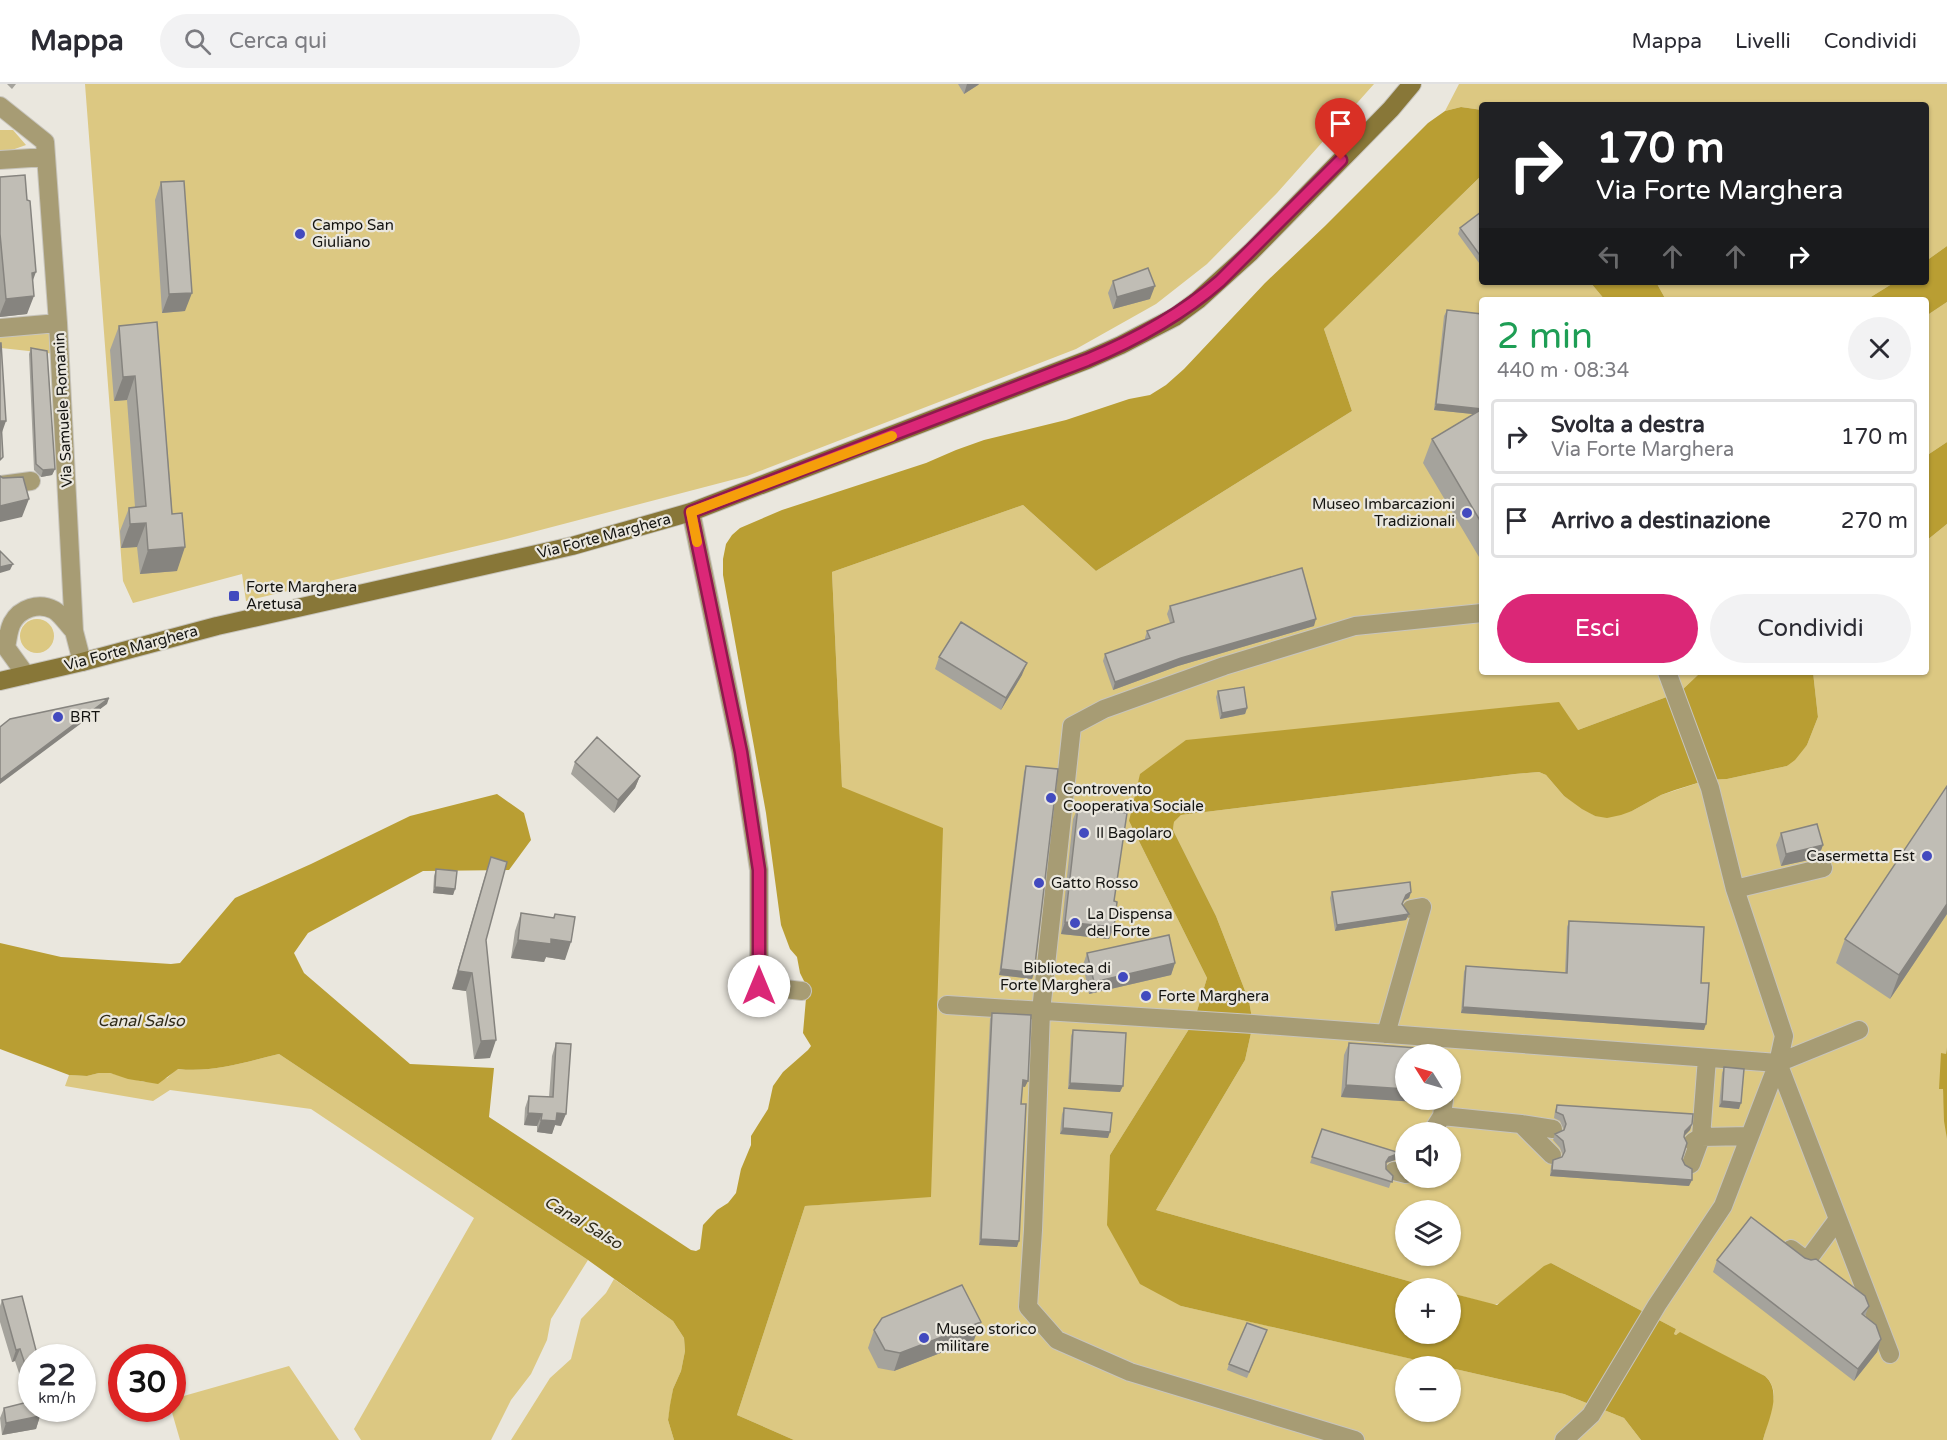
<!DOCTYPE html>
<html lang="it">
<meta charset="utf-8">
<style>
:root{--surface:#fff;--page:#f2f2f3;--text:#2b2b33;--muted:#7c7c81;--line:#e1e1e2;--accent:#db2777}
body{margin:0;font-family:"Varela Round",sans-serif;background:var(--page);color:var(--text);height:100vh;display:flex;flex-direction:column;font-size:22px;white-space:nowrap}
*{box-sizing:border-box;margin:0}
p{font-size:20px;color:var(--muted)}
.icon{flex:none;width:33px;height:33px;fill:none;stroke:currentColor;stroke-width:2;stroke-linecap:round;stroke-linejoin:round}
.map{position:relative;flex:1;overflow:hidden}
.panel{position:absolute;left:1479px;top:213px;width:450px;height:378px;display:flex;flex-direction:column;background:var(--surface);border-radius:6px;box-shadow:0 2px 4px #0004}
.panel>*{flex:none}
.hud{position:absolute;left:1479px;top:18px;width:450px;height:183px;border-radius:6px;box-shadow:0 2px 4px #0004;background:#202124;color:#fff;overflow:hidden}
.needle{width:39px;rotate:307deg}
.buttons{position:absolute;left:1395px;top:960px;display:grid;gap:12px}
.buttons a{display:grid;place-items:center;width:66px;height:66px;border-radius:50%;background:var(--surface);box-shadow:0 2px 4px #0004;font-size:30px}
.speed{position:absolute;left:18px;top:1260px;display:flex;gap:12px;font-size:30px;font-weight:700;text-align:center}
.speed>*{display:grid;place-content:center;width:78px;height:78px;border-radius:50%;background:var(--surface);box-shadow:0 2px 4px #0004;line-height:1}
.speed small{font-size:15px;font-weight:400}
.speed .limit{border:9px solid #d22;background:#fff;color:#111}
.pin{position:absolute;display:grid;place-items:center;width:51px;height:51px;color:#fff;margin:-62px -26px;border-radius:50% 50% 50% 0;rotate:-45deg;box-shadow:0 0 6px #0007}
.pin .icon{rotate:45deg}
.me{position:absolute;width:66px;margin:-33px;rotate:0deg;stroke-linejoin:round;filter:drop-shadow(0 0 4px #0008)}
.turn{display:flex;align-items:center;gap:21px;height:126px;padding:0 18px;font-size:27px}
.turn .icon{width:78px;height:78px;stroke-width:2.5}
.turn b{display:block;font-size:42px;line-height:51px}
.lanes{display:flex;align-items:center;height:57px;padding:0 18px;background:#0003;justify-content:center;gap:30px;direction:ltr}
.lanes .off{opacity:.35}
.round{display:grid;place-items:center;flex:none;width:63px;height:63px;border-radius:32px;background:var(--page)}
.headline{display:flex;align-items:center;justify-content:space-between;height:102px;padding:0 18px}
h1{font-size:36px;font-weight:600;line-height:45px;color:#1e9e55}
.button{display:flex;gap:12px;margin-top:auto;padding:12px 18px}
.button a{flex:1;height:69px;border-radius:36px;background:var(--accent);color:#fff;font-size:24px;font-weight:600;line-height:69px;text-align:center}
.button a+a{background:var(--page);color:var(--text)}
ul{padding:0;list-style:none}
li{display:flex;align-items:center;gap:18px;height:75px;margin:0 12px 9px;padding:0 6px;border:3px solid var(--line);border-radius:6px}
li div{flex:1}
li b{display:block;font-size:22px}
li em{font-style:normal}
header{display:flex;align-items:center;gap:36px;box-sizing:border-box;height:84px;padding:0 30px;background:var(--surface);border-bottom:2px solid var(--line)}
header strong{font-size:28px}
nav{display:flex;gap:33px;margin-inline-start:auto;font-size:21px}
.search{width:420px;height:54px;background:var(--page);display:flex;align-items:center;gap:15px;box-sizing:border-box;padding:0 21px;border-radius:33px;color:var(--muted);font-size:22px}
.map>svg:first-child{display:block}
</style>
<header>
<strong>Mappa</strong>
<div class="search"><svg class="icon" aria-label="search" viewBox="0 0 24 24"><circle cx="10" cy="10" r="6"/><path d="M15 15l6 6"/></svg>Cerca qui</div>
<nav><a>Mappa</a><a>Livelli</a><a>Condividi</a></nav>
</header>
<div class="map">
<svg width="1947" height="1356" viewBox="0 0 1947 1356">
<rect width="100%" height="100%" fill="#eae7de"/>
<path fill="#dcc882" fill-rule="evenodd" d="M85 0H1374L1277 109 1207 180 1156 220 1076 265 747 392 506 455 246 517 242 490 133 519 123 497Z
M1459 0H1947V162L1926 177V21H1482V26L1461 23 1445 27Z
M0 46H13L26 61 12 66H0Z
M1482 91V198H1590L1605 216H1482V588H1701L1680 608 1578 646 1129 737 1207 894 1194 937 1110 1071 1181 1222 1443 1282H1406V1328H1450L1451 1284 1564 1310 1624 1334 1641 1356H794L737 1331 805 1122 931 1112 842 704 832 488 1023 421 1096 487 1352 327 1324 245Z
M1656 198H1895L1866 216H1666Z
M1947 218V358L1926 372V232Z
M54 245 56 270 1 264 0 268V249Z
M1947 440V963L1946 970H1942L1940 1005H1943L1947 1055V1356H1763L1774 1313C1774 1305 1771 1297 1765 1292L1680 1249 1676 1251 1674 1250 1676 1245 1551 1179 1500 1219 1494 1221 1451 1209 1450 1204H1433L1156 1126 1245 976 1253 940 1249 917 1216 832 1173 746 1174 738 1181 731 1515 690 1539 688 1546 691 1564 712 1595 732 1632 727 1661 711 1707 696 1727 695 1787 682 1807 661 1818 633 1813 588H1926V457ZM1406 970H1450V1016H1406ZM1406 1048H1450V1094H1406ZM1406 1126H1450V1172H1406Z
M20 552a17 17 0 1 1 34 0a17 17 0 1 1-34 0Z
M279 970 588 1176 551 1235 547 1256 531 1290 511 1316 491 1356H361L354 1345 474 1134 311 1025 170 1006 153 1017 65 1002 69 991 87 992 99 989H110L144 998 167 994 177 985C212 989 246 978 279 970Z
M614 1195 673 1237 684 1254 685 1267 681 1287 673 1305 668 1336 674 1356H511L550 1294 571 1275 581 1235 606 1209Z
M289 1282 339 1356H180L171 1325 172 1324 173 1315Z"/>
<path fill="#b99e33" d="M1461 23 1482 26V91L1324 245 1352 327 1096 487 1023 421 832 488 842 703 943 744 931 1113 805 1122 737 1331 794 1356H674L668 1336 670 1321 673 1305 681 1287 685 1267 684 1254 673 1237 588 1176 279 970C246 978 212 989 178 985L158 1000 128 995 110 989H99L87 992 69 991 0 965V859L61 873 171 880 180 879 235 814 311 780 410 732 497 710 524 729 531 756 509 786 423 787 308 849 294 869 304 889 410 980 494 984 489 1033 691 1166 696 1167 700 1165 703 1141 717 1126 728 1119 736 1109 741 1085 751 1061V1052L768 1025 773 1002 783 988 808 966 811 962 803 949 807 903 800 889 797 873 790 865 781 841 766 729 723 491V475L726 460 732 451 740 444 782 426 926 379 956 366 984 356 1066 336 1129 315 1150 311 1166 301 1184 285 1265 199 1325 142 1428 39 1445 27Z
M1947 162V218L1926 232V216H1866L1895 198H1926V177Z
M1590 198H1656L1666 216H1605Z
M1947 358V440L1926 457V372Z
M1701 588H1813L1818 633 1807 661 1795 676 1787 682 1727 695 1707 696 1675 706 1661 711 1632 727 1621 731 1607 734 1595 732 1582 725 1564 712 1546 691 1539 688 1515 690 1181 731 1174 738 1173 746 1216 832 1249 917 1253 940 1245 976 1156 1126 1433 1204H1406V1250H1450L1451 1209 1497 1221 1544 1182 1551 1179 1676 1245 1674 1250 1676 1251 1680 1248 1765 1292C1783 1308 1768 1336 1763 1356H1641L1624 1334 1564 1310 1181 1222 1140 1200 1107 1141 1110 1071 1194 937 1207 894 1129 737 1140 690 1186 656 1559 618 1578 646 1680 608Z
M1947 963V1055L1944 1037 1943 1005H1939L1941 969 1946 970Z"/>
<g fill="none" stroke-linecap="round" stroke-linejoin="round">
<g stroke="#c8c5bd" stroke-width="20">
<path id="street" d="M0 22 45 58 58 239 74 547 82 578
M0 76 46 73
M0 244 58 239
M0 401 31 397
M691 428 741 668 759 786V902L802 907
M0 555 26 591
M6 563C8 555 8 547 12 539 20 524 39 518 54 526 62 531 67 540 74 547
M1735 805 1823 784
M947 921 1253 940 1778 979 1859 946
M1386 950 1422 823 1411 825
M1778 979 1890 1270
M1444 1016 1442 1032 1521 1040 1553 1045
M1521 1040 1552 1071
M1432 1048 1442 1032
M1693 1058 1701 1053 1707 974
M1691 1080 1701 1053 1750 1052
M1394 1087 1406 1090
M1791 1165 1807 1177 1838 1135
M1355 1356 1130 1288 1057 1256 1028 1223 1033 1146 1041 927 1072 642 1104 625 1224 582 1355 542 1482 529
M1564 1356 1591 1331 1657 1221 1723 1122 1778 979 1784 952 1735 805 1710 704 1667 588"/>
</g>
<g stroke="#c8c5bd" stroke-width="20">
<path id="secondary" d="M0 597 82 578 217 542 572 462 691 428 1087 276 1121 261 1175 233 1198 216 1251 168 1391 25 1412 0"/>
</g>
<use href="#street" stroke="#a79c74" stroke-width="18"/>
<use href="#secondary" stroke="#887738" stroke-width="18"/>
</g>
<path fill="#a5a39c" d="M7 0H16L12 5Z
M958 0H979L978 1 964 10Z
M0 93 32 198 27 230 0 233Z
M161 98 185 227 162 229 155 116Z
M1482 129V183L1458 150 1460 144Z
M1113 197 1150 215 1113 225 1108 209Z
M1447 226 1482 230V478L1423 379 1432 355 1473 330 1434 326 1444 232Z
M157 238 177 487 140 490 137 463 121 464 120 447 129 424 135 423 127 316 114 317 110 266 119 242Z
M31 264 55 385 52 391 41 393 34 386 29 270Z
M1170 522 1314 542 1178 582 1113 606 1103 577 1105 570 1145 556V554L1147 547 1170 539 1167 530Z
M939 573 1022 591 1001 626 935 585Z
M1218 607 1247 624 1245 630 1220 635 1216 613Z
M575 678 640 692 635 704 614 729 571 690Z
M1026 682 1034 889 1032 895 999 891 1024 688Z
M1078 723 1114 817V843L1109 855 1061 850 1073 735Z
M1781 749 1823 761 1818 774 1781 782 1776 761Z
M491 773 486 856 490 974 474 975 466 907 452 905 485 792Z
M436 785 455 805 453 811 433 809 434 792Z
M1332 808H1411L1409 814 1403 817 1402 820 1406 836 1335 847 1330 814Z
M521 829 553 834 555 830 565 876 546 873 544 878 511 874 515 847Z
M1947 830 1890 915 1836 879 1845 855Z
M1569 837 1701 899 1704 946 1461 929 1464 888 1466 882 1565 889 1567 843Z
M1087 869 1175 879 1171 891 1089 910 1083 881Z
M992 929 1025 1003 1022 1002 1021 1020 1017 1163 979 1161 990 935Z
M1073 946 1120 1008 1068 1005 1071 952Z
M556 959 561 1042 555 1041 552 1050 537 1048V1042L524 1041 525 1024 529 1012 549 1013 552 972Z
M1349 959 1432 1019 1341 1013 1344 971Z
M1724 983 1739 1025 1719 1023 1722 989Z
M1557 1021 1692 1040 1690 1046 1684 1052 1682 1075 1689 1102 1550 1092 1551 1082 1553 1076 1562 1073 1563 1072 1560 1064 1553 1056 1555 1050 1564 1046 1560 1037 1554 1034 1555 1027Z
M1064 1024 1108 1054 1060 1050 1062 1030Z
M1322 1045 1400 1069 1398 1075 1386 1079V1085L1393 1092 1389 1104 1310 1079Z
M1805 1174 1869 1222 1865 1232 1881 1255 1877 1268 1854 1297 1713 1188 1717 1176Z
M2 1216 38 1274 20 1292 15 1277 12 1278 0 1238V1222Z
M874 1246 974 1256 894 1287 878 1284 868 1264Z
M1267 1246 1247 1294 1227 1286 1229 1280Z
M4 1324 40 1332 36 1345 2 1351 0 1334Z"/>
<path fill="#86847f" d="M967 0H979L978 1 964 10Z
M36 188 29 207 32 189Z
M1155 202 1150 215 1113 225 1117 213Z
M192 209 185 227 162 229 169 210Z
M34 212 27 230 0 233V230L6 215Z
M135 292 127 316 114 317 123 293Z
M1436 320 1482 325V331L1434 326Z
M1 337H6L0 354Z
M55 385 52 391 41 393 43 386Z
M29 415 22 433 0 438V422Z
M146 439 137 463 121 464 130 440Z
M185 463 177 487 140 490 148 466Z
M13 480 10 486 0 489V483Z
M1316 535 1314 542 1178 582 1113 606 1115 598 1181 574Z
M1027 579 1022 591 1001 626 1006 614Z
M109 614 107 620 0 700V696Z
M1247 624 1245 630 1220 635 1222 629Z
M640 692 635 704 614 729 618 716Z
M1823 761 1818 774 1781 782 1786 770Z
M435 803 455 805 453 811 433 809Z
M1411 808 1409 814 1403 817 1406 811Z
M1947 820V830L1890 915 1899 891Z
M1409 830 1406 836 1335 847 1337 841Z
M1065 838 1114 843 1109 855 1061 850Z
M551 855 571 858 565 876 546 873 544 878 511 874 518 856Z
M1175 879 1171 891 1089 910 1094 898Z
M1001 885 1034 889 1032 895 999 891Z
M458 887 472 889 466 907 452 905Z
M1463 923 1706 940 1704 946 1461 929Z
M496 956 490 974 474 975 481 957Z
M1023 996 1028 997 1025 1003 1020 1002Z
M1070 999 1123 1002 1120 1008 1068 1005Z
M1346 1001 1406 1005V1016H1434L1432 1019 1341 1013Z
M1722 1017 1741 1019 1739 1025 1719 1023Z
M528 1029 542 1030 537 1042 524 1041Z
M557 1029 566 1030 561 1042 555 1041 552 1050 537 1048 541 1036Z
M1692 1040 1690 1046 1683 1053 1685 1047Z
M1063 1044 1110 1048 1108 1054 1060 1050Z
M1400 1069 1398 1075 1386 1079 1383 1084 1389 1073Z
M1552 1086 1692 1096 1689 1102 1550 1092Z
M981 1155 1019 1157 1017 1163 979 1161Z
M981 1238 974 1256 894 1287 900 1269Z
M1881 1255 1877 1268 1854 1297 1858 1285Z
M20 1265 15 1277 12 1278 16 1266Z
M32 1277V1287L20 1292 25 1280Z
M40 1332 36 1345 2 1351 6 1339Z"/>
<path fill="#c0bdb5" stroke="#86847f" stroke-width="1.5" d="M25 91 27 116 30 117 36 188 32 189 34 212 6 215 0 150V93Z
M184 97 192 209 169 210 161 98Z
M1481 128 1482 129V174L1460 144Z
M1148 184 1155 202 1117 213 1113 197Z
M1447 226 1482 230V325L1436 320Z
M157 238 172 430 182 429 185 463 148 466 146 439 130 440 129 424 146 422 135 292 123 293 119 242Z
M0 259H1L6 337H1L3 373 0 376Z
M31 264 47 267 55 385 43 386 36 380Z
M1482 325V440L1432 355Z
M0 392 3 394 23 393 29 415 0 422Z
M0 467 13 480 0 483Z
M1302 484 1316 535 1181 574 1115 598 1105 570 1150 554 1147 547 1174 538 1170 522Z
M961 538 1027 579 1006 614 939 573Z
M1244 603 1247 624 1222 629 1218 607Z
M109 614 0 696V643L10 635Z
M597 653 640 692 618 716 575 678Z
M1026 682 1058 685 1034 889 1001 885Z
M1947 702V820L1899 891 1845 855Z
M1078 723 1127 729 1114 817 1117 818 1114 843 1065 838Z
M1817 740 1823 761 1786 770 1781 749Z
M491 773 507 778 486 856 496 956 481 957 472 889 458 887Z
M436 785 457 787 455 805 435 803Z
M1410 798 1411 808 1406 811 1402 820 1409 830 1337 841 1332 808Z
M521 829 554 834 555 830 575 833 571 858 551 855V860L518 856Z
M1569 837 1704 843 1701 899H1709L1706 940 1463 923 1466 882 1567 889Z
M1169 851 1175 879 1094 898 1087 869Z
M992 929 1031 931 1028 997 1023 996 1021 1020H1026L1019 1157 981 1155Z
M1073 946 1126 949 1123 1002 1070 999Z
M556 959 571 960 566 1030 557 1029 556 1037 541 1036 542 1030 528 1029 529 1012 553 1013Z
M1349 959 1445 966V970H1406V1005L1346 1001Z
M1724 983 1744 985 1741 1019 1722 1017Z
M1557 1021 1693 1030 1692 1040 1685 1047 1684 1053 1687 1059 1682 1075 1685 1081 1692 1085V1096L1552 1086 1553 1076 1562 1073 1565 1067 1563 1057 1555 1050 1564 1046 1566 1040 1563 1031 1556 1028Z
M1064 1024 1112 1029 1110 1048 1063 1044Z
M1322 1045 1400 1069 1389 1073 1386 1078V1085L1393 1092 1392 1098 1312 1073Z
M1751 1133 1805 1174 1811 1176 1816 1175 1865 1212 1869 1222 1862 1230 1876 1241 1881 1255 1858 1285 1717 1176Z
M962 1201 981 1238 900 1269 885 1266 874 1246 882 1234Z
M22 1212 38 1274H32V1277L25 1280 20 1265 16 1266 2 1216Z
M1247 1239 1267 1246 1249 1288 1229 1280Z
M32 1317V1324H38L40 1332 6 1339 4 1324Z"/>
<g fill="none" stroke-linecap="round" stroke-linejoin="round">
<g stroke="#8e194d" stroke-width="15">
<path id="route" d="M759 902V786L741 668 691 428 1087 276C1135 256 1180 232 1220 197L1341 76"/>
</g>
<use href="#route" stroke="#db2777" stroke-width="10"/>
<path stroke="#f59e0b" stroke-width="10" d="M697 458 691 428 892 352"/>
</g>
<g fill="#424abf" stroke="#eae7de" stroke-width="2">
<circle cx="300" cy="150" r="6"/>
<circle cx="1467" cy="429" r="6"/>
<rect x="228" y="506" width="12" height="12" rx="3"/>
<circle cx="58" cy="633" r="6"/>
<circle cx="1051" cy="714" r="6"/>
<circle cx="1084" cy="749" r="6"/>
<circle cx="1927" cy="772" r="6"/>
<circle cx="1039" cy="799" r="6"/>
<circle cx="1075" cy="839" r="6"/>
<circle cx="1123" cy="893" r="6"/>
<circle cx="1146" cy="912" r="6"/>
<circle cx="924" cy="1254" r="6"/>
</g>
<g text-anchor="middle" dominant-baseline="central" stroke-width="4.5" stroke-linejoin="round" paint-order="stroke">
<g font-size="15" fill="#131310" stroke="#eae7de" text-anchor="start">
<text x="312" y="141">Campo San<tspan x="312" dy="17">Giuliano</tspan></text>
<text x="1455" y="420" text-anchor="end">Museo Imbarcazioni<tspan x="1455" dy="17">Tradizionali</tspan></text>
<text x="246" y="503">Forte Marghera<tspan x="246" dy="17">Aretusa</tspan></text>
<text x="70" y="633">BRT</text>
<text x="1063" y="705">Controvento<tspan x="1063" dy="17">Cooperativa Sociale</tspan></text>
<text x="1096" y="749">Il Bagolaro</text>
<text x="1915" y="772" text-anchor="end">Casermetta Est</text>
<text x="1051" y="799">Gatto Rosso</text>
<text x="1087" y="830">La Dispensa<tspan x="1087" dy="17">del Forte</tspan></text>
<text x="1111" y="884" text-anchor="end">Biblioteca di<tspan x="1111" dy="17">Forte Marghera</tspan></text>
<text x="1158" y="912">Forte Marghera</text>
<text x="936" y="1245">Museo storico<tspan x="936" dy="17">militare</tspan></text>
</g>
<g font-size="15" fill="#131310" stroke="#eae7de">
<text transform="translate(63 326) rotate(-93)">Via Samuele Romanin</text>
<text transform="translate(604 452) rotate(-15)">Via Forte Marghera</text>
<text transform="translate(131 564) rotate(-15)">Via Forte Marghera</text>
</g>
<g font-size="16" font-style="italic" fill="#2f2a18" stroke="#eae7de">
<text x="141" y="937">Canal Salso</text>
<text transform="translate(583 1139) rotate(31)">Canal Salso</text>
</g>
</g>
</svg>
<div class="buttons">
<a><svg class="needle" viewBox="-14 -14 28 28"><path d="M0-13l5 13h-10z" fill="#e53935"/><path d="M0 13l5-13h-10z" fill="#7c7c81"/></svg></a>
<a><svg class="icon" aria-label="sound" viewBox="0 0 24 24"><path d="M4 9h4l5-4v14l-5-4H4zM17 9q2 3 0 6"/></svg></a>
<a><svg class="icon" aria-label="layers" viewBox="0 0 24 24"><path d="M12 4l9 5-9 5-9-5zM3 14l9 5 9-5"/></svg></a>
<a>+</a>
<a>−</a>
</div>
<div class="speed"><div>22<small>km/h</small></div><div class="limit">30</div></div>
<div class="pin" style="left:1341px;top:76px;background:#d93025"><svg class="icon" aria-label="arrive" viewBox="0 0 24 24"><path d="M6 21V4h12l-3 4 3 4H6"/></svg></div>
<svg class="me" style="left:759px;top:902px" viewBox="-20 -20 40 40"><circle r="19" fill="#fff"/><path d="M0-13L10 11 0 6-10 11z" fill="#db2777"/></svg>
<div class="hud">
<div class="turn"><svg class="icon" aria-label="right" viewBox="0 0 24 24"><path d="M7 20v-9h11M14 6l5 5-5 5"/></svg><div><b>170 m</b>Via Forte Marghera</div></div>
<div class="lanes"><svg class="icon off" aria-label="left" viewBox="0 0 24 24"><path d="M17 20v-9H6M10 6l-5 5 5 5"/></svg><svg class="icon off" aria-label="ahead" viewBox="0 0 24 24"><path d="M12 20V5M6 11l6-6 6 6"/></svg><svg class="icon off" aria-label="ahead" viewBox="0 0 24 24"><path d="M12 20V5M6 11l6-6 6 6"/></svg><svg class="icon" aria-label="right" viewBox="0 0 24 24"><path d="M7 20v-9h11M14 6l5 5-5 5"/></svg></div>
</div>
<section class="panel">
<div class="headline"><div><h1>2 min</h1><p>440 m · 08:34</p></div><a class="round"><svg class="icon" aria-label="close" viewBox="0 0 24 24"><path d="M6 6l12 12M18 6L6 18"/></svg></a></div>
<ul>
<li><svg class="icon" aria-label="right" viewBox="0 0 24 24"><path d="M7 20v-9h11M14 6l5 5-5 5"/></svg><div><b>Svolta a destra</b><p>Via Forte Marghera</p></div><em>170 m</em></li>
<li><svg class="icon" aria-label="arrive" viewBox="0 0 24 24"><path d="M6 21V4h12l-3 4 3 4H6"/></svg><div><b>Arrivo a destinazione</b></div><em>270 m</em></li>
</ul>
<div class="button"><a>Esci</a><a>Condividi</a></div>
</section>
</div>
